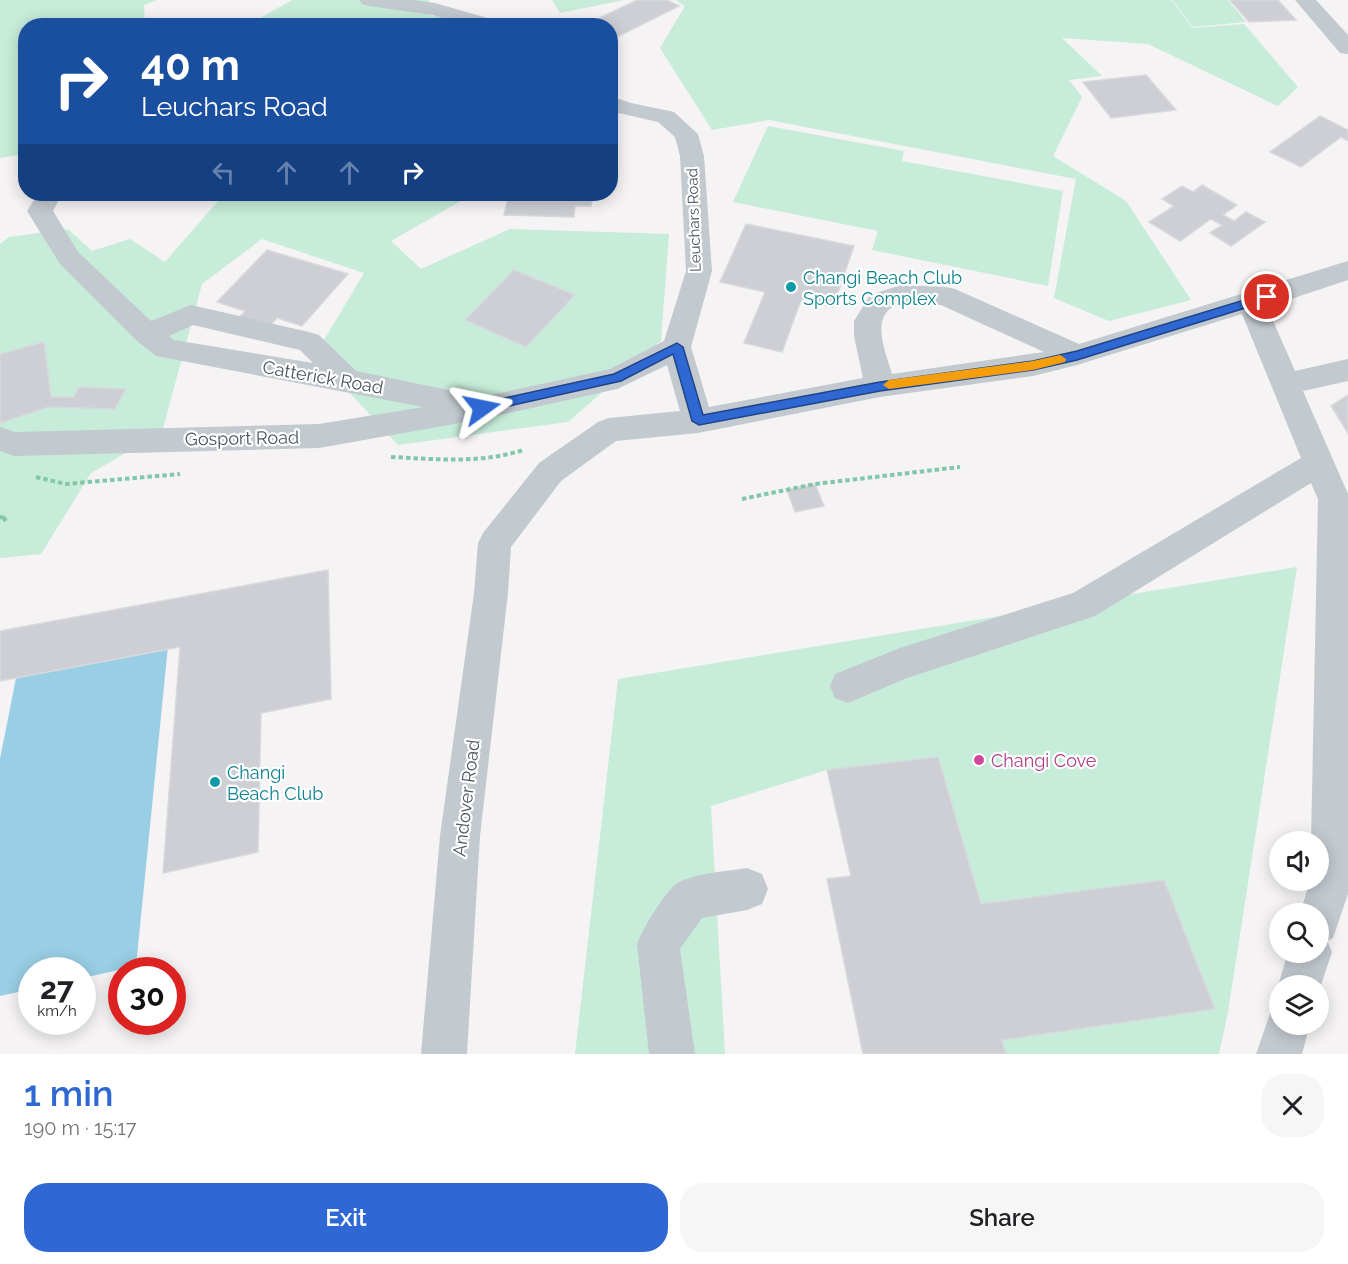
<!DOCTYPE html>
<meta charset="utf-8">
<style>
:root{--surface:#fff;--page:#f6f6f6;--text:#202124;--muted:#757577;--accent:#2f68d2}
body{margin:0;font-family:Raleway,sans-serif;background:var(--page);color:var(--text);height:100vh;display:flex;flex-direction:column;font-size:22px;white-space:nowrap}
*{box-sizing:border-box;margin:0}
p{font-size:20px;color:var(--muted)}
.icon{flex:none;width:33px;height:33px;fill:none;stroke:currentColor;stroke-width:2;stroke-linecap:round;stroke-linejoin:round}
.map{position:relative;height:1054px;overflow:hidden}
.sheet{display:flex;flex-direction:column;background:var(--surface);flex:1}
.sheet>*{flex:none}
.banner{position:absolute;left:18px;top:18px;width:600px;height:183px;border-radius:24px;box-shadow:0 3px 15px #0003;background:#1a4fa0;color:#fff;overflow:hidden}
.tools{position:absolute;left:1269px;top:831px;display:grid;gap:12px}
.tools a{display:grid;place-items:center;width:60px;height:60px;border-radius:50%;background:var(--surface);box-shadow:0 3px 15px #0003;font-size:30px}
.speed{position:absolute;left:18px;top:957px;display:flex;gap:12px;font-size:30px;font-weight:700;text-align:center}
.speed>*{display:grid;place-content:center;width:78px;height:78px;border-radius:50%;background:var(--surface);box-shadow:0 3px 15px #0003;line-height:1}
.speed small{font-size:15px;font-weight:400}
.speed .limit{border:9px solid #d22;background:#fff;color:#111}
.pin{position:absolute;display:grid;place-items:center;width:51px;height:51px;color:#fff;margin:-26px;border:3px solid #fff;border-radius:50%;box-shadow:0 2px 6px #0007}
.me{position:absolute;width:66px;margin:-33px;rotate:78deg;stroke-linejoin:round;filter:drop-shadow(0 0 4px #0008)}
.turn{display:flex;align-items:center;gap:21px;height:126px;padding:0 24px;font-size:27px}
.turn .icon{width:78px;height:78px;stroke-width:2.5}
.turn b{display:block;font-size:42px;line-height:51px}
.lanes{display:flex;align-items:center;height:57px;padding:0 24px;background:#0003;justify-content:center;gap:30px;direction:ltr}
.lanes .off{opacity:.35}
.round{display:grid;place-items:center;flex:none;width:63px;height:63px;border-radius:24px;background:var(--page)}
.head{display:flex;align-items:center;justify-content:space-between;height:102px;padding:0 24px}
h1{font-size:36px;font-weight:600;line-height:45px;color:var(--accent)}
.cta{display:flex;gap:12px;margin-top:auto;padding:12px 24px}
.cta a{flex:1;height:69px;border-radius:24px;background:var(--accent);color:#fff;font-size:24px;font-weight:600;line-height:69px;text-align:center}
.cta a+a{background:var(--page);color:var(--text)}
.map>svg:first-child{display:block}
</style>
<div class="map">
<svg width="1348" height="1054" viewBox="0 0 1348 1054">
<rect width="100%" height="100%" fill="#f5f3f3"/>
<path fill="#c7ecd9" d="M0 0H157L144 5 145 25 26 26 25 154 0 158Z
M292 0H429V15L456 19 455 26H246Z
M552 0H624L560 13Z
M676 0H1171L1193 28 1244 24 1298 87 1278 106 1148 44 1062 38 1102 76 1069 80 1082 97 1053 156 1126 201 1191 300 1109 321 1054 298 1076 179 769 120 712 130 660 48 685 6Z
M1172 0H1228L1246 22 1193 27Z
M768 126 904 151 902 161 1063 191 1048 286 872 250 878 231 733 202Z
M224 194H473L391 241 421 269 510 229 669 234 661 341 568 422 398 445 350 393 324 340 364 273 262 239 202 284 162 432 91 473 41 554 0 558V244L9 237 68 229 92 251 130 239 165 262Z
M1297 567 1228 1012 1219 1054H1006L1002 1040 1215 1009 1164 880 981 904 938 757 827 770 711 806 725 1054H575L618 679Z"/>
<path fill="#99cee4" d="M168 646 136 966 83 978 82 970H32L31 989 0 996V759L17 673Z"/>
<path fill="#cdcfd4" stroke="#d7d9dd" stroke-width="1.5" d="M637 0H667L679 6 611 40 610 26 585 25Z
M1230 0H1278L1296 20 1249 22Z
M1146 75 1176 110 1111 118 1083 82Z
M1320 116 1348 130V141L1341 137 1301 167 1270 152Z
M1202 185 1237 205 1223 215 1234 221 1246 212 1265 222 1231 246 1210 233 1222 225 1211 219 1180 241 1149 222 1174 206 1162 199 1182 186 1193 192Z
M509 194H593L591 206H575L574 217 504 215Z
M746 224 854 246 833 307 801 300 782 352 744 343 765 292 720 282Z
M267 250 348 274 302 326 277 318 269 327 239 318 245 311 217 302Z
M514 270 575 295 526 347 465 320Z
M44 342 51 397H74L79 387 126 389 115 409 49 407 0 423V354Z
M1348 395V433L1331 406Z
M815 484 824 506 795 512 787 490Z
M328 570 331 699 261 713 258 852 163 873 180 647 0 681V631Z
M938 757 981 904 1164 880 1215 1009 1002 1040 1006 1054H863L827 879 851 876 827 770Z"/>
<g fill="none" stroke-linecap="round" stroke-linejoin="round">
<path stroke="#83c7ab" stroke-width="4" stroke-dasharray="4.5 3" stroke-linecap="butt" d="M391 457C435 459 480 464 523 450
M36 477 66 484 180 474
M742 499 815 484 960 467
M0 517 7 518 0 522"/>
<path fill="#c2c9cf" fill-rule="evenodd" d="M359 0H414L435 3 501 22 504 26H469L433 15 369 6 362 4Z
M1295 0H1316L1348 35V54L1340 53Z
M610 96 631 103 674 112 698 134 704 156 712 271 691 347 709 407 863 378 854 336V321L870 295 901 285 945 287 955 289 1079 344 1348 261V280L1267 307 1295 371 1348 359V381L1303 391 1348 494V894L1333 938 1327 941 1332 952 1318 994V986H1280V989L1278 986 1288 952H1318V914H1300L1310 880H1318V842H1311L1318 499 1311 483 1095 616 907 678 848 703 835 698 830 686 835 674 900 648 1073 593 1301 458 1242 314 1077 365 1033 376 880 397 698 433 616 441 561 481 511 547 508 593 480 836 467 1054H421L440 836 474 593 478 543 483 533 539 463 598 422 609 418 680 411 667 365 617 389 482 419 319 448 14 456 0 451V427L15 432 319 424 423 407 156 356 137 341 60 264 27 211 38 194H62L53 211 78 252 151 321 191 305 309 332 319 335 356 371 463 393 475 398 482 397 610 369 664 341 686 271 680 156 675 137 658 122 610 111ZM903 303 941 305 1044 352 892 374C887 356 872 323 890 309 893 306 900 305 903 303ZM193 325 300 350 313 363 174 340 169 336Z
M747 868 762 874 768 889 762 904 747 910 702 918 680 949 695 1054H649L637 944C643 928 662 897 675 885 687 874 729 871 747 868Z
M1280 1005V1024H1310L1302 1054H1256L1272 1008Z"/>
</g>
<path fill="#2f68d2" stroke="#1f4488" stroke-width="1.5" d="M1267 293 1273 297 1271 300 1077 360 1033 370 880 391 699 425 692 421 673 354 621 381 482 412 476 408 482 403 614 374 677 343 683 347 703 415 880 382 1033 361 1077 351Z"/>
<path fill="#f59e0b" d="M1060 355 1066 359 1065 362 1033 370 889 389 883 385 889 380 1033 361Z"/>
<g fill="#0f9aa8" stroke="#fff" stroke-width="2">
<circle cx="791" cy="287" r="6"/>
<circle cx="215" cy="782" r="6"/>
</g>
<circle fill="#d1479c" stroke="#fff" stroke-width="2" cx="979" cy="760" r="6"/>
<g text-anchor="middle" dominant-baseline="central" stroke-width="4.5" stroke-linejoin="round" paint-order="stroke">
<g font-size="15" fill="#4c545e" stroke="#fff">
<text transform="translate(694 220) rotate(-92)">Leuchars Road</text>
</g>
<g font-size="18" fill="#0d838f" stroke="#fff" text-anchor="start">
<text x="803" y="277">Changi Beach Club<tspan x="803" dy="21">Sports Complex</tspan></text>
<text x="227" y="772">Changi<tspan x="227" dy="21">Beach Club</tspan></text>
</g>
<g font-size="18" fill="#4c545e" stroke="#fff">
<text transform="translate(323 377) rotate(10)">Catterick Road</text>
<text transform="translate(242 438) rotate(-1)">Gosport Road</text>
<text transform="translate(466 798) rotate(-83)">Andover Road</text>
</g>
<g font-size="18" fill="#b23c85" stroke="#fff" text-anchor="start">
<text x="991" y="760">Changi Cove</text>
</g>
</g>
</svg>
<div class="tools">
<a><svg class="icon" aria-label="sound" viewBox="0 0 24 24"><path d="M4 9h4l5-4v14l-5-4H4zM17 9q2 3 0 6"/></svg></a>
<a><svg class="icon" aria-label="search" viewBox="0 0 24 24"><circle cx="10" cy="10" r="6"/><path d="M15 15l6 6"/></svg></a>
<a><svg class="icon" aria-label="layers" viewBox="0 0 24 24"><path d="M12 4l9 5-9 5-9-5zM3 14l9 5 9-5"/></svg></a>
</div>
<div class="speed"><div>27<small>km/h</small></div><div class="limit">30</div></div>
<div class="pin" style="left:1267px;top:297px;background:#d93025"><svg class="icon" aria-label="arrive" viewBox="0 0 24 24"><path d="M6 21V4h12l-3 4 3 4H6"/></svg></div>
<svg class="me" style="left:482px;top:408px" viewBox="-20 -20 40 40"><path d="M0-17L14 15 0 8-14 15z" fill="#2f68d2" stroke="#fff" stroke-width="4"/></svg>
<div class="banner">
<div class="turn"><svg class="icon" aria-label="right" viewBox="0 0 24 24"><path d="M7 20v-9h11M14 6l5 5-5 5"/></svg><div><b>40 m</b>Leuchars Road</div></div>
<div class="lanes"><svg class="icon off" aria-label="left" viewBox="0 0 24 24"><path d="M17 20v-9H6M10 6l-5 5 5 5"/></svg><svg class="icon off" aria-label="ahead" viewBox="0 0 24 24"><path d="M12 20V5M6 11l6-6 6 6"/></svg><svg class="icon off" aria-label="ahead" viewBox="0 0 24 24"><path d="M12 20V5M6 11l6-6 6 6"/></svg><svg class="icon" aria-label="right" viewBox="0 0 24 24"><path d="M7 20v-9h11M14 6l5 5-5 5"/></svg></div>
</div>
</div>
<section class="sheet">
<div class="head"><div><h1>1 min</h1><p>190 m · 15:17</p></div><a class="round"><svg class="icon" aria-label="close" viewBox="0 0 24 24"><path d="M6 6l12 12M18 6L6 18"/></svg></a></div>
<div class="cta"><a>Exit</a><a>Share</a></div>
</section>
